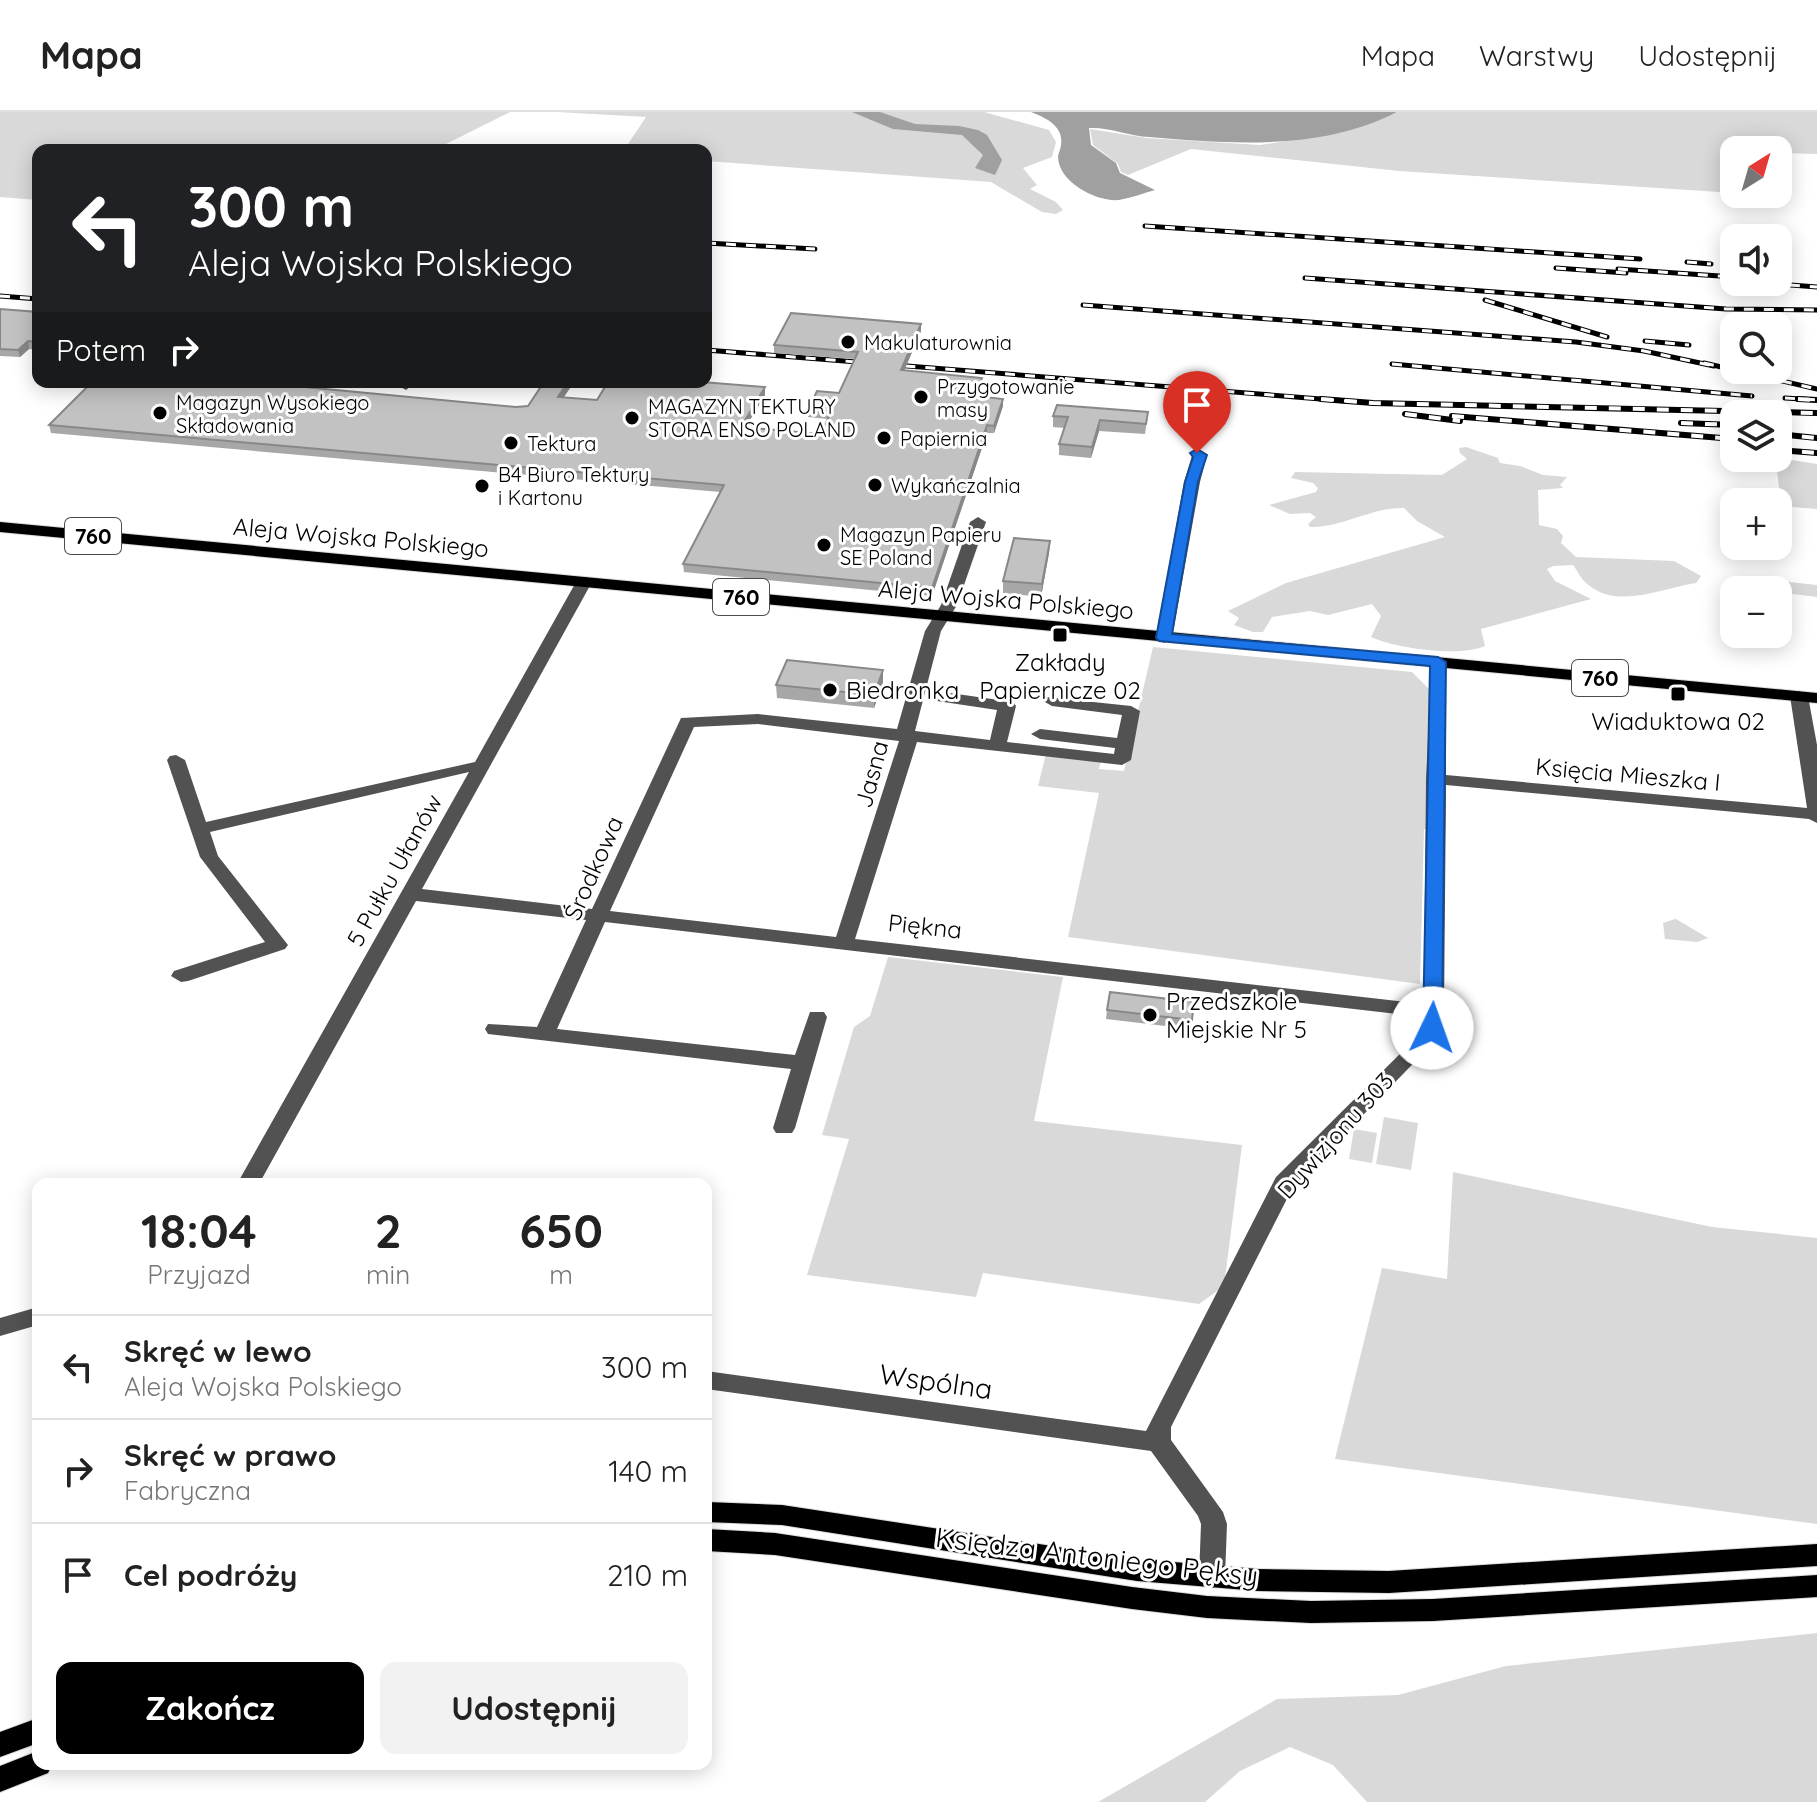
<!DOCTYPE html>
<html lang="pl">
<meta charset="utf-8">
<style>
:root{--surface:#fff;--page:#f2f2f2;--text:#222;--muted:#767676;--line:#e0e0e0;--accent:#000}
body{margin:0;font-family:Quicksand,sans-serif;background:var(--page);color:var(--text);height:100vh;display:flex;flex-direction:column;font-size:30px;white-space:nowrap}
*{box-sizing:border-box;margin:0}
p{font-size:26px;color:var(--muted)}
.icon{flex:none;width:44px;height:44px;fill:none;stroke:currentColor;stroke-width:2;stroke-linecap:round;stroke-linejoin:round}
.map{position:relative;flex:1;overflow:hidden}
.side{position:absolute;left:32px;top:1066px;width:680px;height:592px;display:flex;flex-direction:column;background:var(--surface);border-radius:16px;box-shadow:0 4px 20px #0003}
.side>*{flex:none}
.guide{position:absolute;left:32px;top:32px;width:680px;height:244px;border-radius:16px;box-shadow:0 4px 20px #0003;background:#202124;color:#fff;overflow:hidden}
.needle{width:52px;rotate:37deg}
.buttons{position:absolute;left:1720px;top:24px;display:grid;gap:16px}
.buttons a{display:grid;place-items:center;width:72px;height:72px;border-radius:16px;background:var(--surface);box-shadow:0 4px 20px #0003;font-size:40px}
.pin{position:absolute;display:grid;place-items:center;width:68px;height:68px;color:#fff;margin:-82px -34px;border-radius:50% 50% 50% 0;rotate:-45deg;box-shadow:0 0 8px #0007}
.pin .icon{rotate:45deg}
.me{position:absolute;width:88px;margin:-44px;rotate:3deg;stroke-linejoin:round;filter:drop-shadow(0 0 6px #0008)}
.turn{display:flex;align-items:center;gap:28px;height:168px;padding:0 24px;font-size:36px}
.turn .icon{width:104px;height:104px;stroke-width:2.5}
.turn b{display:block;font-size:56px;line-height:68px}
.then{display:flex;align-items:center;height:76px;padding:0 24px;background:#0003;gap:16px;font-size:30px}
.eta{display:flex;justify-content:space-evenly;align-items:center;height:136px;text-align:center}
.eta b{font-size:48px;font-weight:700;line-height:56px}
.primary-button{display:flex;gap:16px;margin-top:auto;padding:16px 24px}
.primary-button a{flex:1;height:92px;border-radius:16px;background:var(--accent);color:#fff;font-size:32px;font-weight:700;line-height:92px;text-align:center}
.primary-button a+a{background:var(--page);color:var(--text)}
ul{padding:0;list-style:none}
li{display:flex;align-items:center;gap:24px;height:104px;padding:0 24px;border-top:2px solid var(--line)}
li div{flex:1}
li b{display:block;font-size:30px}
li em{font-style:normal}
header{display:flex;align-items:center;gap:48px;box-sizing:border-box;height:112px;padding:0 40px;background:var(--surface);border-bottom:2px solid var(--line)}
header strong{font-size:38px}
nav{display:flex;gap:44px;margin-inline-start:auto;font-size:28px}
.map>svg:first-child{display:block}
</style>
<header>
<strong>Mapa</strong>
<nav><a>Mapa</a><a>Warstwy</a><a>Udostępnij</a></nav>
</header>
<div class="map">
<svg width="1817" height="1690" viewBox="0 0 1817 1690">
<rect width="100%" height="100%" fill="#fff"/>
<path fill="#d9d9d9" d="M0 0H510L434 38H38V88L0 85Z
M558 0H984L1049 18 1056 30 1052 45 1023 56 1037 73 1030 77 1056 90 1063 98 1056 102 1042 100 991 70 706 49V38H624L646 5Z
M1398 0H1817V42L1782 41 1788 67 1778 66V38H1734V81L1399 59 1191 37 1128 63 1121 60 1118 52 1093 33 1090 17 1147 26 1260 33 1339 21Z
M1466 335 1498 346 1500 351 1520 354 1543 363 1567 365 1560 373 1563 376 1538 378 1539 413 1557 417 1563 424 1561 431 1576 445 1674 449 1701 464 1696 471C1661 476 1614 500 1584 469 1580 465 1577 458 1573 453L1553 454 1547 457 1555 469 1591 487 1481 517 1485 534C1460 545 1402 537 1376 527L1371 525 1381 504 1372 492 1328 503 1310 499 1272 505 1263 520H1253L1234 513 1239 506 1228 499 1286 471 1445 425 1417 409 1404 396C1372 395 1342 416 1310 415L1308 412 1316 405 1310 401 1290 402 1269 393 1316 380 1318 376 1313 371 1291 366 1295 360 1442 363 1467 347 1460 341 1459 336Z
M1732 338 1734 346H1778L1817 352V397L1781 394 1777 358 1729 353Z
M1751 466 1817 473V485L1759 478Z
M1153 535 1412 560 1429 577V717H1424L1420 872 1068 825 1099 681 1038 674 1046 642 1101 648 1099 657 1124 659Z
M1675 807H1676L1708 826 1697 830 1665 827 1663 811Z
M888 845 1063 865 1034 1009 1242 1033 1224 1174 1199 1192 983 1161 976 1185 807 1163 849 1027 822 1023 854 915 870 904Z
M1384 1005 1418 1011 1411 1058 1376 1052Z
M1354 1017 1377 1021 1372 1051 1349 1047Z
M1453 1060 1712 1115 1817 1126V1412L1335 1347 1382 1156 1447 1167Z
M1817 1521V1690H1367L1333 1653 1290 1635 1240 1659 1205 1690H1098L1277 1587 1398 1583 1506 1554Z"/>
<path fill="#a0a0a0" d="M852 0H880L915 12 959 14 978 18 987 23 1002 48 995 63 975 56 983 43 962 23 893 17Z
M1031 0H1397C1321 39 1232 32 1149 25 1129 24 1109 15 1089 16L1091 33 1116 51 1120 61 1155 78C1144 81 1131 86 1119 88 1097 90 1059 71 1058 45 1058 41 1061 37 1061 33 1064 14 1046 6 1031 0Z"/>
<g fill="none" stroke-linecap="round" stroke-linejoin="round">
<g stroke="#dbdbdb" stroke-width="2">
<path id="major" d="M0 410 1817 581V591L0 420Z
M706 1390 782 1393 1137 1447 1258 1457 1389 1459 1817 1432V1454L1389 1481 1258 1479 1137 1469 782 1413 706 1410Z
M706 1417 775 1421 1132 1475 1207 1484 1311 1489 1433 1487 1817 1463V1485L1433 1509 1311 1511 1207 1506 1132 1497 775 1443 706 1439Z
M38 1606V1631L0 1645V1620Z
M38 1639V1652H52L48 1661 0 1680V1654Z"/>
</g>
<path fill="#525252" fill-rule="evenodd" d="M402 270H416L406 278 399 274Z
M1197 337 1207 343 1200 370 1172 526 1164 531 1156 526 1184 370 1192 344 1190 341Z
M978 405 986 410 957 493 941 519 915 619 990 628 997 598 937 589 934 585 943 580 1013 590 1016 594 1007 630 1114 642 1115 636 1040 627 1031 622 1040 617 1117 626 1122 603 1052 594 1043 589 1046 585 1131 594 1140 599 1131 648 1122 653 917 630 855 827 1424 892 1426 667 1432 546H1444L1446 550V663L1807 696 1790 584 1799 579 1808 584 1817 633V711L1809 707 1446 673 1444 900 1441 923 1293 1075 1171 1315V1328L1223 1400 1227 1412 1225 1465 1221 1473 1212 1476 1203 1473 1199 1465 1201 1412 1198 1404 1151 1339 706 1277V1259L1146 1319 1276 1065 1421 921 1423 905 605 810 557 917 795 943 810 900H824L827 905 795 1016 792 1021H776L773 1016 791 957 488 922 485 917 488 912 537 915 586 808 416 789 259 1072H237L469 660 210 720 218 744 288 833 285 837 188 869 181 870 171 864 174 859 265 830 200 745 167 648 170 644 176 643 185 648 206 710 475 650 576 470 584 465 590 467 592 470 422 777 592 797 681 606 758 602 897 617 925 519 941 493 970 410ZM758 612 899 629 836 825 610 799 694 615Z
M38 1195V1213L0 1224V1206Z"/>
<use href="#major" fill="#000" fill-rule="evenodd"/>
<g stroke="#000" stroke-width="5">
<path id="rail-far1" d="M1145 114 1640 147
M706 131 815 137
M1687 150 1711 152
M1556 156 1626 161
M1618 157 1734 165
M1305 166 1726 197 1817 198
M1750 170 1817 175
M0 184 38 187
M1485 188 1607 225
M1083 193 1576 230 1644 239 1714 254
M1645 229 1689 233
M706 238 1346 289
M1704 251 1817 277
M1392 252 1752 284
M1785 286 1817 288"/>
</g>
<g stroke="#000" stroke-width="6">
<path id="rail" d="M1321 287 1373 291 1817 301
M1798 287 1817 288
M1405 302 1460 309
M1452 304 1734 327
M1681 311 1734 313
M1778 322 1817 326
M1778 338 1817 341"/>
</g>
<use href="#rail-far1" stroke="#fff" stroke-width="3" stroke-dasharray="10" stroke-linecap="butt"/>
<use href="#rail" stroke="#fff" stroke-width="4" stroke-dasharray="12" stroke-linecap="butt"/>
</g>
<path fill="#a7a7a7" d="M0 197 38 200V238L29 237 20 245 0 244Z
M921 219 904 259 982 266V274L978 285 1003 287V294L994 321H987L932 484 684 460 683 452 720 380 51 321 49 313 259 271 516 295 528 294 542 273 513 270H574L564 285 597 288 765 283 746 315 821 322 828 307 808 305V298L839 281 855 247 774 241V233Z
M1148 300 1145 322 1099 319 1091 346 1059 343V332L1065 316 1053 315V304Z
M1050 429 1049 441 1041 485 1003 481V469Z
M883 558V570L874 596 777 586 776 573Z
M1194 890 1191 917 1106 907 1107 898Z"/>
<path fill="#888" d="M921 212V219L901 266V258Z
M28 229 29 237 20 245 18 238Z
M982 266V274L975 292V284Z
M568 270H574L559 292 558 285Z
M765 275V283L741 322V315Z
M1003 287V294L994 321V314Z
M1100 308 1099 319 1091 346 1092 335Z
M987 313V321L932 484V476Z
M1050 429 1049 441 1041 485 1042 472Z
M883 558V570L874 596V583Z"/>
<path fill="#c2c2c2" stroke="#888" stroke-width="2" d="M0 197 38 200V230L28 229 18 238 0 237Z
M791 201 921 212 901 258 982 266 975 284 1003 287 994 314 987 313 932 476 683 452 724 373 49 313 92 270H252L516 295 528 294 544 270H568L558 285 597 288 608 270H702L765 275 741 315 821 322 831 300 808 298 817 279 839 281 858 240 774 233Z
M1057 293 1148 300 1146 312 1100 308 1092 335 1059 332 1068 305 1053 304Z
M1014 426 1050 429 1042 472 1003 469Z
M787 548 883 558 874 583 776 573Z
M1110 880 1194 890 1192 908 1107 898Z"/>
<path fill="#1a73e8" stroke="#114b97" stroke-width="2" d="M1197 337 1207 343 1198 370 1172 522 1438 545 1446 550 1442 916 1439 920 1432 922 1423 916 1430 554 1159 529 1156 526 1185 370 1193 345 1190 341Z"/>
<g fill="#000" stroke="#fff" stroke-width="3">
<circle cx="848" cy="230" r="8"/>
<circle cx="921" cy="285" r="8"/>
<circle cx="160" cy="301" r="8"/>
<circle cx="632" cy="306" r="8"/>
<circle cx="884" cy="326" r="8"/>
<circle cx="511" cy="331" r="8"/>
<circle cx="875" cy="373" r="8"/>
<circle cx="482" cy="374" r="8"/>
<circle cx="824" cy="433" r="8"/>
<rect x="1052" y="515" width="16" height="16" rx="4"/>
<circle cx="830" cy="578" r="8"/>
<rect x="1670" y="574" width="16" height="16" rx="4"/>
<circle cx="1150" cy="903" r="8"/>
</g>
<g text-anchor="middle" dominant-baseline="central" stroke-width="6" stroke-linejoin="round" paint-order="stroke">
<g font-size="20" fill="#000" stroke="#fff" text-anchor="start">
<text x="864" y="230">Makulaturownia</text>
<text x="937" y="274">Przygotowanie<tspan x="937" dy="23">masy</tspan></text>
<text x="176" y="290">Magazyn Wysokiego<tspan x="176" dy="23">Składowania</tspan></text>
<text x="648" y="294">MAGAZYN TEKTURY<tspan x="648" dy="23">STORA ENSO POLAND</tspan></text>
<text x="900" y="326">Papiernia</text>
<text x="527" y="331">Tektura</text>
<text x="498" y="362">B4 Biuro Tektury<tspan x="498" dy="23">i Kartonu</tspan></text>
<text x="891" y="373">Wykańczalnia</text>
<text x="840" y="422">Magazyn Papieru<tspan x="840" dy="23">SE Poland</tspan></text>
</g>
<g fill="#fff" stroke="#4c4c4c" stroke-width="2">
<rect x="65" y="406" width="56" height="36" rx="6"/>
<rect x="713" y="467" width="56" height="36" rx="6"/>
<rect x="1572" y="548" width="56" height="36" rx="6"/>
</g>
<g font-size="22" font-weight="bold" fill="#000">
<text x="93" y="424">760</text>
<text x="741" y="485">760</text>
<text x="1600" y="566">760</text>
</g>
<g font-size="24" fill="#000" stroke="#fff">
<text transform="translate(361 425) rotate(5)">Aleja Wojska Polskiego</text>
<text transform="translate(1006 487) rotate(5)">Aleja Wojska Polskiego</text>
<text transform="translate(871 662) rotate(-75)">Jasna</text>
<text transform="translate(1628 662) rotate(5)">Księcia Mieszka I</text>
<text transform="translate(593 756) rotate(-66)">Środkowa</text>
<text transform="translate(394 758) rotate(-61)">5 Pułku Ułanów</text>
<text transform="translate(925 814) rotate(6)">Piękna</text>
<text transform="translate(1335 1023) rotate(-48)">Dywizjonu 303</text>
</g>
<g font-size="24" fill="#000" stroke="#fff">
<text x="1060" y="550">Zakłady<tspan x="1060" dy="28">Papiernicze 02</tspan></text>
<text x="846" y="578" text-anchor="start">Biedronka</text>
<text x="1678" y="609">Wiaduktowa 02</text>
<text x="1166" y="889" text-anchor="start">Przedszkole<tspan x="1166" dy="28">Miejskie Nr 5</tspan></text>
</g>
<g font-size="28" fill="#000" stroke="#fff">
<text transform="translate(936 1269) rotate(8)">Wspólna</text>
<text transform="translate(1097 1444) rotate(7)">Księdza Antoniego Pęksy</text>
</g>
</g>
</svg>
<div class="buttons">
<a><svg class="needle" viewBox="-14 -14 28 28"><path d="M0-13l5 13h-10z" fill="#e53935"/><path d="M0 13l5-13h-10z" fill="#767676"/></svg></a>
<a><svg class="icon" aria-label="sound" viewBox="0 0 24 24"><path d="M4 9h4l5-4v14l-5-4H4zM17 9q2 3 0 6"/></svg></a>
<a><svg class="icon" aria-label="search" viewBox="0 0 24 24"><circle cx="10" cy="10" r="6"/><path d="M15 15l6 6"/></svg></a>
<a><svg class="icon" aria-label="layers" viewBox="0 0 24 24"><path d="M12 4l9 5-9 5-9-5zM3 14l9 5 9-5"/></svg></a>
<a>+</a>
<a>−</a>
</div>
<div class="pin" style="left:1197px;top:341px;background:#d93025"><svg class="icon" aria-label="arrive" viewBox="0 0 24 24"><path d="M6 21V4h12l-3 4 3 4H6"/></svg></div>
<svg class="me" style="left:1432px;top:916px" viewBox="-20 -20 40 40"><circle r="19" fill="#fff"/><path d="M0-13L10 11 0 6-10 11z" fill="#1a73e8"/></svg>
<div class="guide">
<div class="turn"><svg class="icon" aria-label="left" viewBox="0 0 24 24"><path d="M17 20v-9H6M10 6l-5 5 5 5"/></svg><div><b>300 m</b>Aleja Wojska Polskiego</div></div>
<div class="then">Potem<svg class="icon" aria-label="right" viewBox="0 0 24 24"><path d="M7 20v-9h11M14 6l5 5-5 5"/></svg></div>
</div>
<section class="side">
<div class="eta">
<div><b>18:04</b><p>Przyjazd</p></div>
<div><b>2</b><p>min</p></div>
<div><b>650</b><p>m</p></div>
</div>
<ul>
<li><svg class="icon" aria-label="left" viewBox="0 0 24 24"><path d="M17 20v-9H6M10 6l-5 5 5 5"/></svg><div><b>Skręć w lewo</b><p>Aleja Wojska Polskiego</p></div><em>300 m</em></li>
<li><svg class="icon" aria-label="right" viewBox="0 0 24 24"><path d="M7 20v-9h11M14 6l5 5-5 5"/></svg><div><b>Skręć w prawo</b><p>Fabryczna</p></div><em>140 m</em></li>
<li><svg class="icon" aria-label="arrive" viewBox="0 0 24 24"><path d="M6 21V4h12l-3 4 3 4H6"/></svg><div><b>Cel podróży</b></div><em>210 m</em></li>
</ul>
<div class="primary-button"><a>Zakończ</a><a>Udostępnij</a></div>
</section>
</div>
